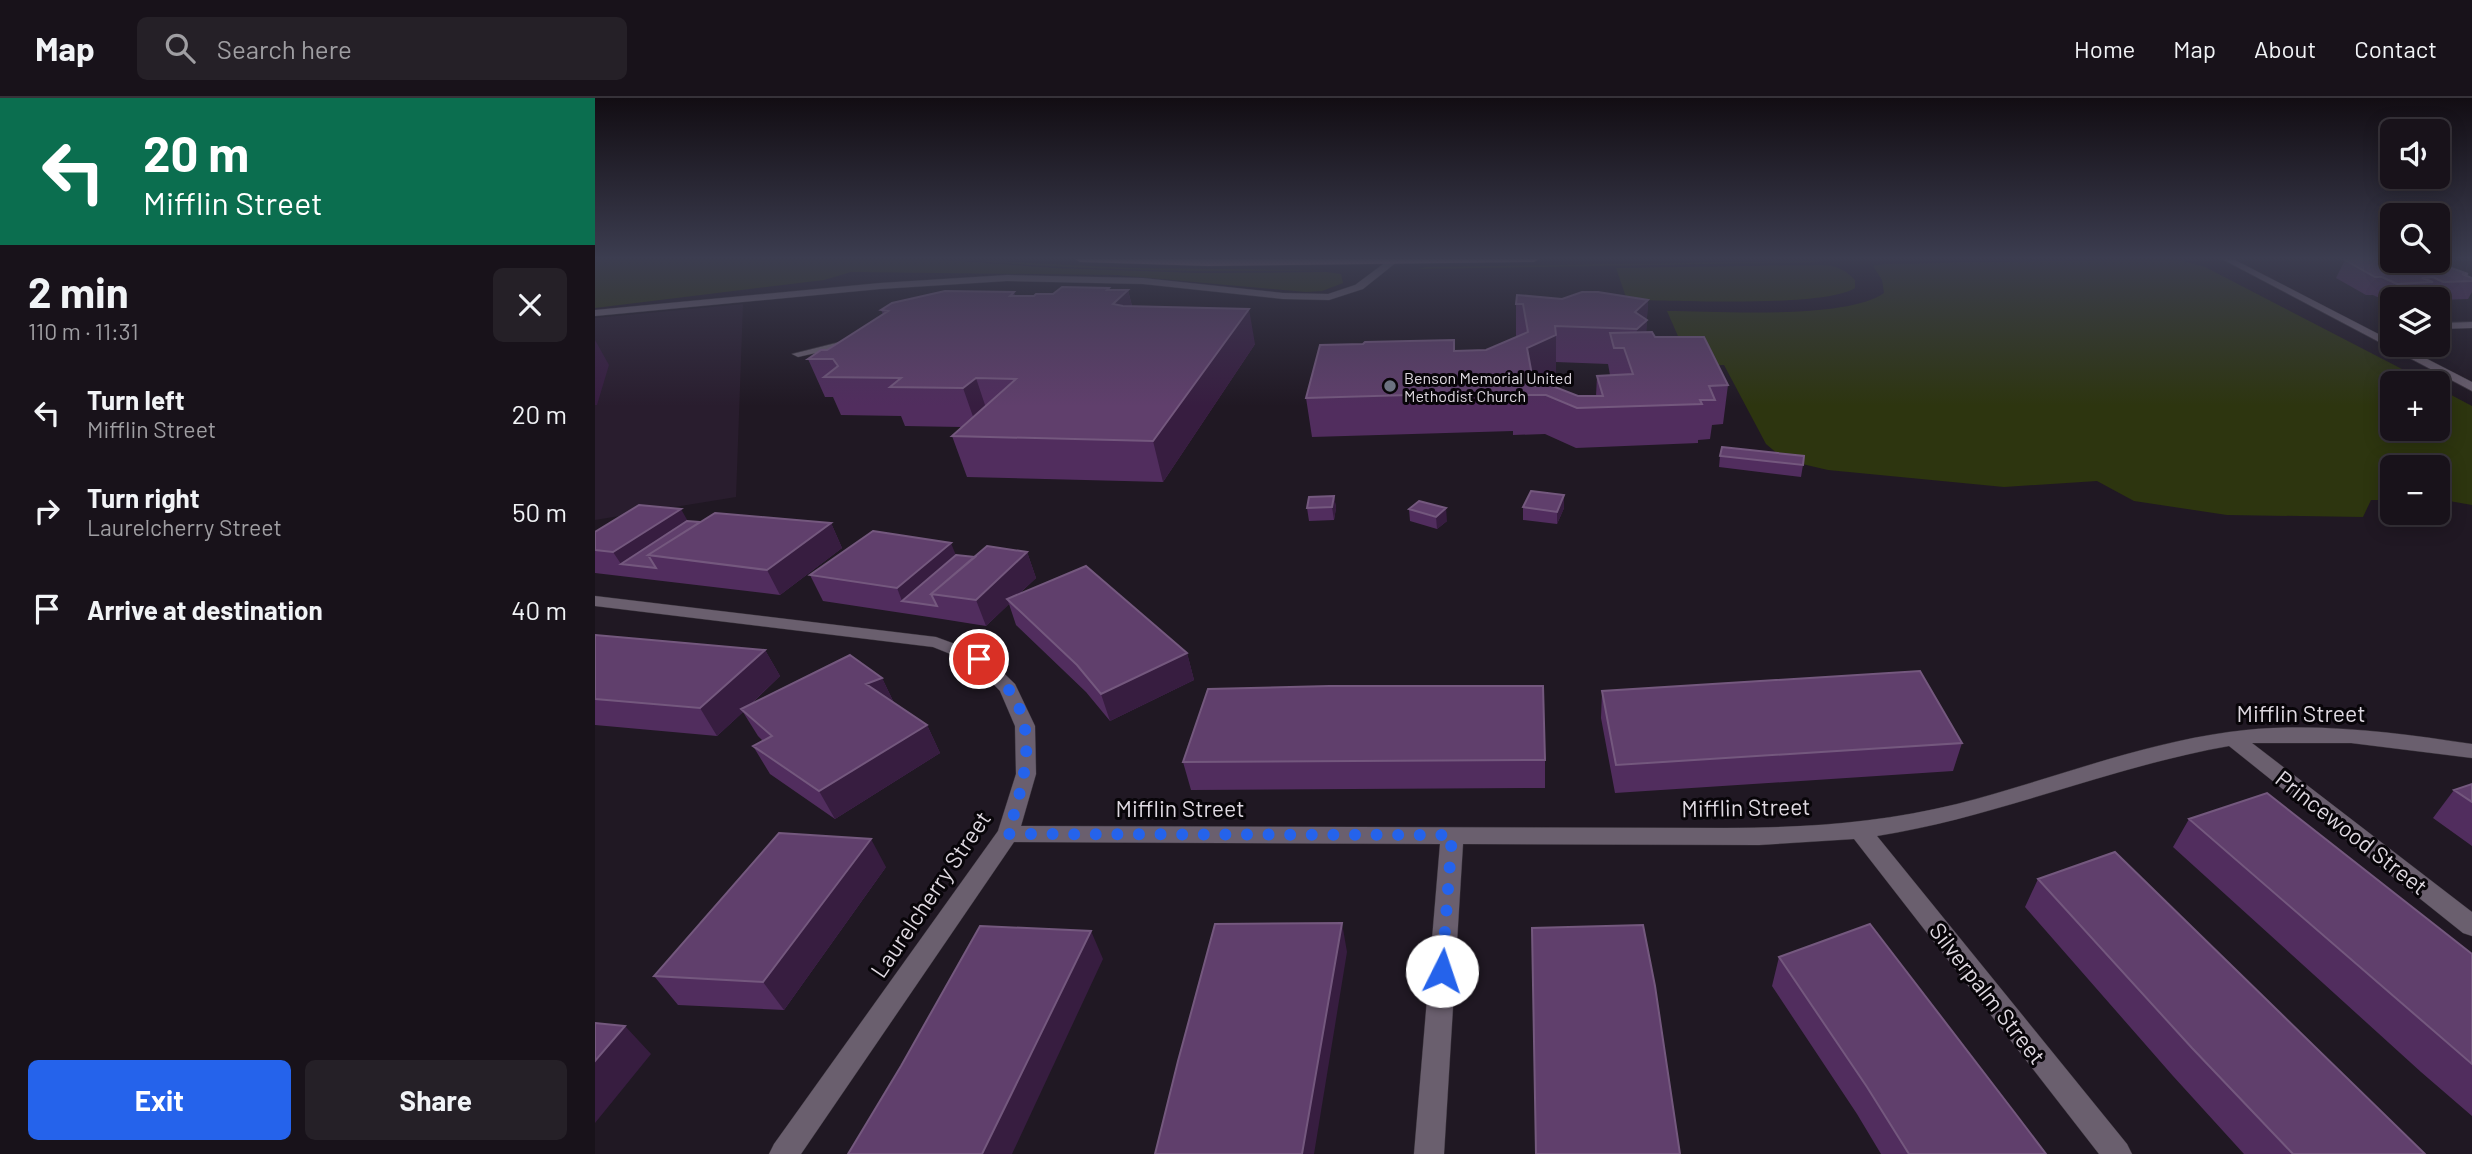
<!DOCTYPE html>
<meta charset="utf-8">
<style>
:root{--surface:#18121a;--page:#252027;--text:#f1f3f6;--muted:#9f9ea2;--line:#363239;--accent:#2563eb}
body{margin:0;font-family:Barlow,sans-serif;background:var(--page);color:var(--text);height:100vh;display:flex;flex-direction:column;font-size:26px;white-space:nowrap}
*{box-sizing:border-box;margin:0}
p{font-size:23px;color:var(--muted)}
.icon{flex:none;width:38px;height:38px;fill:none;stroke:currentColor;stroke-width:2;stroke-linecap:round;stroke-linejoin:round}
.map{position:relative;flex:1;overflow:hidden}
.side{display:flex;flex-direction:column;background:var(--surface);width:595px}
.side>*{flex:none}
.guide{background:#0b6e4f;color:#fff;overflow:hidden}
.controls{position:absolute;left:1785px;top:21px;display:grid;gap:14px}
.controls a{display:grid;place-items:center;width:70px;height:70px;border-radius:10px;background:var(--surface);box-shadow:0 4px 18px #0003,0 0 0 2px var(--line);font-size:35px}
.pin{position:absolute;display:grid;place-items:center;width:60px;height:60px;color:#fff;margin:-30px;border:4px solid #fff;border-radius:50%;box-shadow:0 2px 7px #0007}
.me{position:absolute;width:77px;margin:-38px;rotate:4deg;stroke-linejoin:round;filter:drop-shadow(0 0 5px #0008)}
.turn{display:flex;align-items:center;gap:24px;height:147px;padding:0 28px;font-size:32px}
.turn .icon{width:91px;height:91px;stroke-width:2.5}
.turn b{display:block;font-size:49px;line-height:60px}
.round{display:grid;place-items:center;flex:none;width:74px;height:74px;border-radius:10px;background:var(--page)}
.overview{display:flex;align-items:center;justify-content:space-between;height:119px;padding:0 28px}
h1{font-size:42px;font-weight:700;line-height:52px}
.primary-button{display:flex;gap:14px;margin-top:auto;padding:14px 28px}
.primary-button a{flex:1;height:80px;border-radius:10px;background:var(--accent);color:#fff;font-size:28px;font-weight:700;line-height:80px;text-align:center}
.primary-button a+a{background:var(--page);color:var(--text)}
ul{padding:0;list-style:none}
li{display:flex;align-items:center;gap:21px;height:98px;padding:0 28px}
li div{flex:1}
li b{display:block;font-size:26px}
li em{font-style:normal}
header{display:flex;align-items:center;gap:42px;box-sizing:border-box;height:98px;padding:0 35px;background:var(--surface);border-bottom:2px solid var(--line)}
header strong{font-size:33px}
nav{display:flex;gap:38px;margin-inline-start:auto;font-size:24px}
.search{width:490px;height:63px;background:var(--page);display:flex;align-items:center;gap:18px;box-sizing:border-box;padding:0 24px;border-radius:10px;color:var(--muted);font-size:26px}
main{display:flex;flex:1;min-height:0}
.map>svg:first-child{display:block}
</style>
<header>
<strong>Map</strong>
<div class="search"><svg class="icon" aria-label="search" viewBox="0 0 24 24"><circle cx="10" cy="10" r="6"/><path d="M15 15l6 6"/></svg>Search here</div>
<nav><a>Home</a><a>Map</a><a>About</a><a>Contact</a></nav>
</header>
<main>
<section class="side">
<div class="guide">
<div class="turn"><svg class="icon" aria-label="left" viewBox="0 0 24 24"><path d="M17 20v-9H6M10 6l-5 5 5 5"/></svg><div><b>20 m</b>Mifflin Street</div></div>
</div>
<div class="overview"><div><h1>2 min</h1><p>110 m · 11:31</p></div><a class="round"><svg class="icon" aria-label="close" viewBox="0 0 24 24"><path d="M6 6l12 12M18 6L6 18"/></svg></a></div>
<ul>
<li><svg class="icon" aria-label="left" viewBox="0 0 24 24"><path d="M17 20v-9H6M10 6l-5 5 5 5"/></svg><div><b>Turn left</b><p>Mifflin Street</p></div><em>20 m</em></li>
<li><svg class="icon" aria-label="right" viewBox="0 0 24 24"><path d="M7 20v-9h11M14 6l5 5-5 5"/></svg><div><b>Turn right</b><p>Laurelcherry Street</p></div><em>50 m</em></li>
<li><svg class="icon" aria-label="arrive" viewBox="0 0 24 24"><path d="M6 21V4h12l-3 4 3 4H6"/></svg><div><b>Arrive at destination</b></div><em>40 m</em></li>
</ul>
<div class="primary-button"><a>Exit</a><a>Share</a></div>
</section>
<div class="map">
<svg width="1877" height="1056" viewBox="0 0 1877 1056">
<rect width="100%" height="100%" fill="#201823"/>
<path fill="#291d2e" d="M148 206 141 399 0 422V220Z"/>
<path fill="#2d350f" d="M0 161H337L460 170 603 175 732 174 746 176 748 185 727 193 711 194 522 177 256 174 229 182 0 210Z
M360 161 532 170 733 172C609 174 484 173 360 161Z
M1557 161H1581L1610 169 1834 285H1797V331H1843V290L1877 308V407L1843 401V369H1797V402H1776L1768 419 1632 417 1539 403 1502 383 1409 389 1233 372 1190 362 1171 346 1129 267 1096 268 1072 213C1123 213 1251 222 1289 195L1287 182 1278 168 1291 166Z
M1217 163 1228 164 823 171 831 169Z
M1227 167C1243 168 1249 171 1260 182V190C1229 210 1076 202 1032 202L1021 170Z"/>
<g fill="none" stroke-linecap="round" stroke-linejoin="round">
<g stroke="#39333b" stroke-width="1">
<path id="minor" d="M795 161 803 163 768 191 734 202 688 201 548 186 412 183 285 191 0 218V212L285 185 412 177 548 180 688 195 733 196 760 187Z
M1627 161H1638L1797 243V247H1805L1877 284V293Z
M1877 224V230L1843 231V225Z
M261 240 267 243 265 245 203 259 197 256Z
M0 498 341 539 390 557 420 586 440 628 441 676 426 728 1130 730C1208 730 1285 725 1362 706 1452 683 1540 647 1634 634 1715 623 1797 634 1877 646V660L1756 645H1657L1877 814V838L1868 835 1634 648C1514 669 1402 719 1282 738L1532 1046 1537 1056H1504L1259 741 1164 747 868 746 849 1056H819L845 746 419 744 206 1056H174L179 1046 403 733 421 676 420 628 405 593 378 565 338 549 0 508Z"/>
</g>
<g stroke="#39333b" stroke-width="1">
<path id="major" d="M480 161H944L939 164 613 168 485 164Z"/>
</g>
<use href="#minor" fill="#6a5f6e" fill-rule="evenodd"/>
<use href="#major" fill="#bd8696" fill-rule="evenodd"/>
</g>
<path fill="#512d5e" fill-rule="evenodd" d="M1793 161 1873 176 1872 178 1877 180V194L1873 201 1843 202V201H1836L1830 199 1829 201H1797V204H1793L1778 197H1771L1741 180 1750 162 1791 164Z
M515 192H533L537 208 660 246 568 384 372 379 357 338 366 329 310 328 306 318 246 317 238 299H230L213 261 232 252 288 216 286 212 419 194 420 198H439Z
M967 201 1053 202 1051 235 1133 287 1128 326 1117 327 1115 341 1103 342V345L981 350 950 336 918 337V333L717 339 711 300 859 253 891 252 921 239V206ZM961 264 1013 266 1015 277 1002 278 1001 298H983L939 288V284L961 274Z
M1125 358 1208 367 1206 379 1124 369Z
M969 397V410L962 426 928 422V409Z
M739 398 741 410 739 422 714 423 712 410Z
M814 411 852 423 842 431 815 423Z
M105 424 236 425 247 450 185 497 0 475V434Z
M432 454 441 480 425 495 592 555 599 582 515 623 491 594 421 527 414 506 391 528 347 521 228 503 215 477 361 457 380 459Z
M0 537 170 552 185 578 155 607 287 580 299 605 332 627 345 655 240 721 175 676 158 648 168 643 163 638 148 614 122 638 0 627Z
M1007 593 1367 645 1358 673 1020 695 1006 620Z
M950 662V690L596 692 588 664Z
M1877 686V748L1838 720 1859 692Z
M1594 721 1877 856V1018L1826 974 1578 749Z
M291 769 189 912 83 907 59 878Z
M1443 781 1830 1056H1649L1578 978 1430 809Z
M1184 859 1451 1056H1286L1262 1016 1177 888Z"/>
<path fill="#371d40" d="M514 190 518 206 533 192 541 226 527 241 512 192Z
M1053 202 1050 257 1040 267 1042 231 1040 214Z
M654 211 660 246 568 384 558 343Z
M961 237V274L932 288V250Z
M0 242 14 267 2 307H0Z
M381 280 394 319 382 330 368 290Z
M969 397V410L962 426V414Z
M739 398 741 410 739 422 737 409Z
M851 410 852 423 842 431 841 419Z
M86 411 100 436 26 466 18 454Z
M236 425 247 450 185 497 172 472Z
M356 445 366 470 307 503 302 490Z
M432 454 441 480 415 504 412 501 414 506 391 528 381 502Z
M170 552 185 578 148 613 146 611 148 614 122 638 105 610Z
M592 555 599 582 515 623 506 596Z
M287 580 300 607 271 586Z
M332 627 345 655 240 721 224 693Z
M276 741 291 769 189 912 168 884Z
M747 825 752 854 719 1056H707Z
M496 833 508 861 417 1056H387Z
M30 928 56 956 0 1025V963Z"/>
<path fill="#603f6c" stroke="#74587e" stroke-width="2" d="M1783 161 1791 164H1801L1798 163H1837L1873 176H1867L1877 180V183L1848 184 1838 179 1827 180 1838 184 1802 186 1787 179H1780L1750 162Z
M467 189 514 190 512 192H533L518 206 528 208 654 211 558 343 357 338 421 281 381 280 368 290 295 289 306 280 229 279 243 268 238 261H213L226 252H232L293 213 286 212 297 205 350 193 419 194 415 198H439L441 196H458Z
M987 194H1003L1053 202 1040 214 1052 222 1042 231 960 228 961 237 932 250 939 288 955 287 983 298H1008L1002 278 1038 276 1029 250H1019L1015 235 1057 234 1060 239H1109L1133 287 1114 288 1120 302H1105L1107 306 982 310 951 297H918V294L711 300 725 247 768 246 770 244 859 242V253L891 252 933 234 928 206H921L922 197 967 201Z
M1127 349 1209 358 1208 367 1125 358Z
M936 393 969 397 962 414 928 409Z
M739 398 737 409 712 410 714 399Z
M824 403 851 410 841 419 814 411Z
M44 407 86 411 18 454 0 452V434Z
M120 415 236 425 172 472 53 457Z
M92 423 105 424 53 457 61 470 26 466Z
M278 433 356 445 302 490 215 477Z
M392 448 432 454 381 502 336 496Z
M361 457 380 459 336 496 342 508 307 503Z
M491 468 592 555 506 596 482 567 412 501Z
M0 537 170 552 105 610 0 601Z
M255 557 287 580 271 586 332 627 224 693 158 648 177 638 146 611Z
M1325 573 1367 645 1021 667 1007 593Z
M734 588H948L950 662 588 664 613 591Z
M1877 686V704L1859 692Z
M1672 695 1877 856V966L1594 721Z
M184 735 276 741 168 884 59 878Z
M1520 754 1830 1056H1698L1597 950 1443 781Z
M747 825 707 1056H560L583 963 620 826Z
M1275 826 1423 1019 1451 1056H1314L1272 989 1184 859Z
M1048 827 1060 888 1085 1056H941L937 830Z
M385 828 496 833 387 1056H253L306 968Z
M0 925 30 928 0 963Z"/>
<linearGradient id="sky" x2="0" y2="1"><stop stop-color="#120d13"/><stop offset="0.52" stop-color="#3c3d50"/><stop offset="1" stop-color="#3c3d50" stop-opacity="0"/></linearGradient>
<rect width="1877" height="308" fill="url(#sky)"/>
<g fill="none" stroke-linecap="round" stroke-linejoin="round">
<path stroke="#2563eb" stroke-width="12" stroke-dasharray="0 21.6" d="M384 561C393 570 403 579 411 588 447 632 427 689 413 736L857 737 847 873"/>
</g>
<circle fill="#6b7280" stroke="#080509" stroke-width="2.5" cx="795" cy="288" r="7"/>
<g text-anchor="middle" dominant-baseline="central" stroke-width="6" stroke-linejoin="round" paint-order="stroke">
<g font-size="16" fill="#dfd9e1" stroke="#080509" text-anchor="start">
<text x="809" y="279">Benson Memorial United<tspan x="809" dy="18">Methodist Church</tspan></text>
</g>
<g font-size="23" fill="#dfd9e1" stroke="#080509">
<text x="1706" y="615">Mifflin Street</text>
<text transform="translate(1151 709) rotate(-1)">Mifflin Street</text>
<text x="585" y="710">Mifflin Street</text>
<text transform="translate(1757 734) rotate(38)">Princewood Street</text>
<text transform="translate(335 796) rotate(-56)">Laurelcherry Street</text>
<text transform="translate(1393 895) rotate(52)">Silverpalm Street</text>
</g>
</g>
</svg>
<div class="controls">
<a><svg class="icon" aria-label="sound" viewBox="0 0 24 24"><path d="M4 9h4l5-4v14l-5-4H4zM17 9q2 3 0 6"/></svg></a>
<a><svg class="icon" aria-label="search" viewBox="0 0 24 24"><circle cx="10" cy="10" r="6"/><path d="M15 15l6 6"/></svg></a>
<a><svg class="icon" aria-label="layers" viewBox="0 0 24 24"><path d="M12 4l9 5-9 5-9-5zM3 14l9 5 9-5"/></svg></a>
<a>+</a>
<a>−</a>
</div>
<div class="pin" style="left:384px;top:561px;background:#d93025"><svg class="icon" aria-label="arrive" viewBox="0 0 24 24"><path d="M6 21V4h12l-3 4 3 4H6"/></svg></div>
<svg class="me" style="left:847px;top:873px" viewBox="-20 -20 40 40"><circle r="19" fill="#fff"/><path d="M0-13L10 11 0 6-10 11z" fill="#2563eb"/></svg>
</div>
</main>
